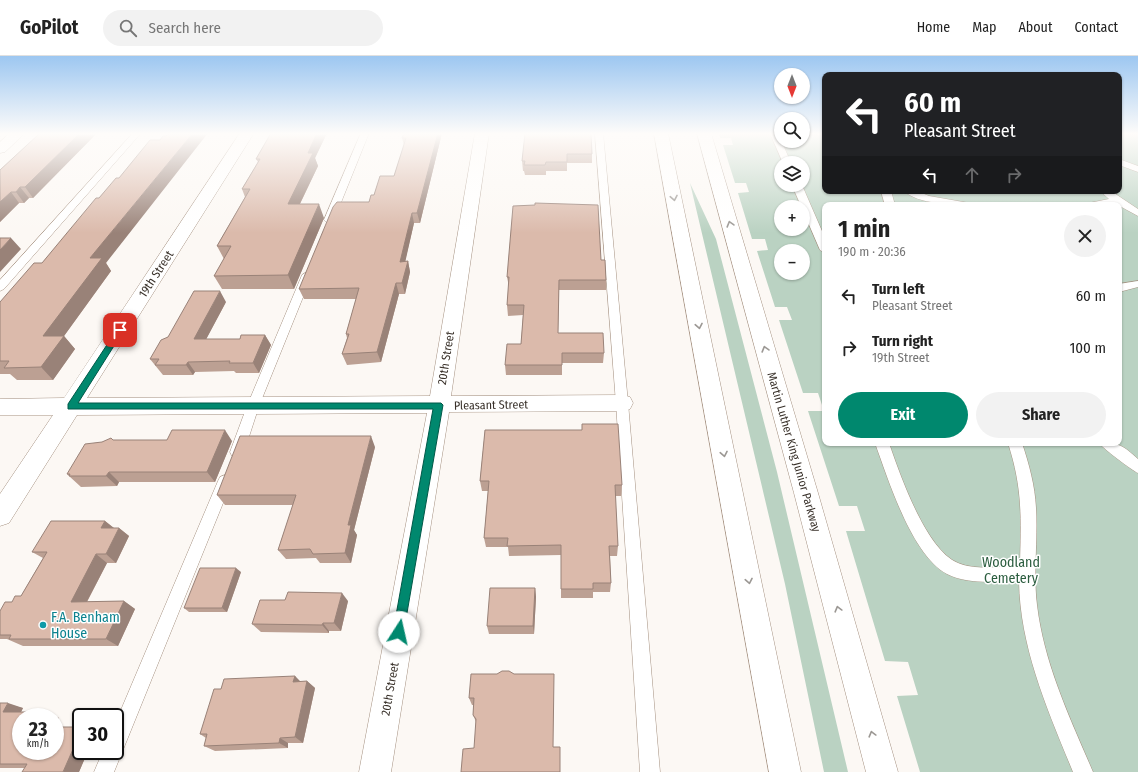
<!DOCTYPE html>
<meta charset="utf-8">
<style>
:root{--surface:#fff;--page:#f2f2f2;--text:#222;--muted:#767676;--line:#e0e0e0;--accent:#00886e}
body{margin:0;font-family:"Fira Sans Condensed",sans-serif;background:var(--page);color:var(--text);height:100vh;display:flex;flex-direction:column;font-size:15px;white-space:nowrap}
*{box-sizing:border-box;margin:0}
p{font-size:13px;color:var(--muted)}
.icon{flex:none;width:22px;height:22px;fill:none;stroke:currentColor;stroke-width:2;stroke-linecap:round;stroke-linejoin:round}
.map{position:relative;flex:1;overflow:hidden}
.sheet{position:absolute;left:822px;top:146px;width:300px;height:244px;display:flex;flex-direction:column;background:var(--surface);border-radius:8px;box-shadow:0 1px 3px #0004}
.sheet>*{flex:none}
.guide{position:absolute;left:822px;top:16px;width:300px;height:122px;border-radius:8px;box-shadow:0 1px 3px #0004;background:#202124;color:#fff;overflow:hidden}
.needle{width:26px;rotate:180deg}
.tools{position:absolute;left:774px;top:12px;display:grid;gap:8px}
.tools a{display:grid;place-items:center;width:36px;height:36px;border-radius:50%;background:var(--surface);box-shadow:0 1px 3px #0004;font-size:20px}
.speed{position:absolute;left:12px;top:652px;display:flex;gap:8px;font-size:20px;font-weight:700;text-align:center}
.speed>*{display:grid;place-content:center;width:52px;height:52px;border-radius:50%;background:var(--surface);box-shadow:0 1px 3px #0004;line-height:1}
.speed small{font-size:10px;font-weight:400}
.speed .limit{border:2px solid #111;border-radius:6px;background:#fff;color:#111}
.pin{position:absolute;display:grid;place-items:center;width:34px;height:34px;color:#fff;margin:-17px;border-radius:8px;box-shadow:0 2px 6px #0006}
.me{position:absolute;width:44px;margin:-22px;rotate:10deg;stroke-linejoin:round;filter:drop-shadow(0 0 3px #0008)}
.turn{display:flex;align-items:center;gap:14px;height:84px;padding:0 16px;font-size:18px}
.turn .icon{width:52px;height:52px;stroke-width:2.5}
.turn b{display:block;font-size:28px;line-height:34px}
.lanes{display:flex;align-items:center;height:38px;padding:0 16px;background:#0003;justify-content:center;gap:20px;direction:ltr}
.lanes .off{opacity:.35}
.round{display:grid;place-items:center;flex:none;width:42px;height:42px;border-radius:21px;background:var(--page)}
.head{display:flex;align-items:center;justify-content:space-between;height:68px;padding:0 16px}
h1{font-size:24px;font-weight:700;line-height:30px}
.cta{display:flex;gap:8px;margin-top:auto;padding:8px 16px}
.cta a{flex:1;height:46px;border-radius:24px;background:var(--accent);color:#fff;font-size:16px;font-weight:700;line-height:46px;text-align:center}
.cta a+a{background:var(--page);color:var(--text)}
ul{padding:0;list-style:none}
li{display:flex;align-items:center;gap:12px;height:52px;padding:0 16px}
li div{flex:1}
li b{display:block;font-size:15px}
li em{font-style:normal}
header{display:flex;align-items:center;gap:24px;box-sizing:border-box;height:56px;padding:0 20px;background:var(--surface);border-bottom:1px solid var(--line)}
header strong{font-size:19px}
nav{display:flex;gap:22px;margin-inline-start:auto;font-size:14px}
.search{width:280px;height:36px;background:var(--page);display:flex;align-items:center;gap:10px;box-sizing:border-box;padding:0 14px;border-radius:22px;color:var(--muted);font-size:15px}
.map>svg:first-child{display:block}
</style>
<header>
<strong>GoPilot</strong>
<div class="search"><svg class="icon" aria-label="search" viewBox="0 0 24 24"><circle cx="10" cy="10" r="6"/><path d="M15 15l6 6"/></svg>Search here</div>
<nav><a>Home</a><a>Map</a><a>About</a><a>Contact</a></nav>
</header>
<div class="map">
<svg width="1138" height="716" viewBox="0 0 1138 716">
<rect width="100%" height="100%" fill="#fcf8f4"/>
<path fill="#bad2c2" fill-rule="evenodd" d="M719 77H781V85H803V77H825V135H1119V77H1138V716H920L897 640 918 639 908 606 885 605 846 475H865L857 450H839L808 355H824L818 337H803L779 264H792L787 251H775L757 195 768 194 765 183H752L738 137 749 136 746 127H735L723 89H733L731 82H720ZM781 107H803V129H781ZM825 149H1119V387H825ZM781 151H803V173H781ZM781 195H803V217H781Z
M690 127 716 183 777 416 848 716H824L785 528Z"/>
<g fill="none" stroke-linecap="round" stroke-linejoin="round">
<g stroke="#a59181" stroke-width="1">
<path id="lane" d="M133 77H141L4 233 0 235V224Z
M361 77H369L334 164 329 167 326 166 324 164Z
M595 77H603L628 347 660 716H640L616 347Z
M770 77H778L791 107H783Z
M816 77H825V80L817 79Z
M1119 103 1138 110V116L1119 109Z
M792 129H802L825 182V197L820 194Z
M881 135H891L895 149H885Z
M904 135H917L929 140 969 147 971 149C954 149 917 148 904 135Z
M1100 135H1111L1138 153V160L1116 148 1087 149 1089 147 1109 143Z
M307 216 312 219 259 350 244 396 242 400 237 402 232 400 230 396 247 350 302 219Z
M1138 225V231L1119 236V228Z
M875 387H889C900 419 926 494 958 507 977 515 1001 510 1020 510 1021 462 1023 434 1008 387H1022C1029 408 1035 430 1036 452 1038 484 1033 517 1037 549 1044 608 1070 662 1093 716H1073C1048 655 1020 592 1019 525 996 525 969 529 947 518 912 500 888 423 875 387Z
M1099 387C1120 387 1122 389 1138 403V417C1133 415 1101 391 1099 387Z
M225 419 230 421 232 425 114 716H94L103 695H115V668L218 425 220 421Z"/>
</g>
<g stroke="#a59181" stroke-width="1">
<path id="street" d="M10 77H25L5 96 0 97V86Z
M240 77H254L87 342 430 340 475 77H489L451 340 622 339 630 341 633 347 630 353 622 355 449 356 391 716H359L427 357 77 359 9 467 0 470V438L53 359H0V343L64 342Z"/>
</g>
<g stroke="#a59181" stroke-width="1">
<path id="primary" d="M654 77H668L801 716H769Z
M697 77H711L818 437 898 716H866L794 437Z"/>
</g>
<use href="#lane" fill="#fff" fill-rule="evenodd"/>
<use href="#street" fill="#fff" fill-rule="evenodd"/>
<use href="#primary" fill="#fff" fill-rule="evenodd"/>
</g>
<path fill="#bca093" d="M40 77H97L33 142H29L24 147H19L0 166V114Z
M271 77H327L315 102 318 110 300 148 324 162 294 233H222L214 220 224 203 217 190 245 141 242 133 258 106 256 103Z
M404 77H442L420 167H414L405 205H408L410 216 405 238H399L381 306 347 309 342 298 347 282 346 278 356 243H304L299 233 369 146 374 139 394 120 404 89 402 82Z
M525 77 592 98V107H567V115H546V119H525L524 115H523L522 105Z
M119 122 106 207 111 215 64 280 75 293 53 324H17L10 318H0V246L42 207 99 142Z
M601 204 606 224V234H559L558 277 604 297 603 307H562V319H506L505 309 521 288 523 259 508 260 507 249 509 231 507 221Z
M226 246 206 283H240L265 279 271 289 259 317H236L234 315 195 316 193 319H163L150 303 168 281Z
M485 374 622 429 621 440H615L618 490 617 500H610L611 527 610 536H593V542H561V499L509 500 508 491H486L484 482 488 435H482L480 425Z
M113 384 232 385 215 426H119L117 430 81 431 69 420 67 418 102 386Z
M375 391 354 474 357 479 351 507H320L316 502 286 503 278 494 293 449H225L217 439Z
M105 465 114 472H119L129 480 116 507H107L87 546 124 545 135 553 118 590H23L7 583H0V555L21 540 43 502 32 496Z
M241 516 227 556H189L184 552Z
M535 532 536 541 534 578H489L487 570Z
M348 545 341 575H329V577L261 576 252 568Z
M514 618 554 625 476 666 473 659 474 649H472L469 642Z
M295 620 300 626 307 625 315 632 303 687H288V692L215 695 204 690 206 682 200 678 221 633Z
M0 647 23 652 21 656H45L59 662 55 671 81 695H88L79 716 24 712H0Z"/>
<path fill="#998278" d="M80 77H97L33 142 25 131Z
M193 77H208L106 207 111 215 64 280 75 293 53 324 41 311 43 280 90 202Z
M317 77H327L315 102 318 110 293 162 288 148 308 97Z
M438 77H442L420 167 417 157Z
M20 131 29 142 24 147 16 136Z
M11 136 19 147 0 166V146Z
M319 148 324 162 294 233 288 219Z
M412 157 414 167 403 216 400 206Z
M11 182 21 193 0 216V194Z
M408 205 410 216 405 238 402 227Z
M396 227 399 238 381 306 377 296Z
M220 235 226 246 201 293 194 283Z
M265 279 271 289 259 317 253 307Z
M188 306 195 316 193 319 186 309Z
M225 374 232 385 215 426 207 416Z
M371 380 375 391 354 474 357 479 351 507 345 497 348 469Z
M109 416 119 426 117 430 106 420Z
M105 465 115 473 101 472Z
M119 472 129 480 116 507 106 498Z
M96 498 107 507 83 553 71 546Z
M236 512 241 516 227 556 222 552Z
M535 532 536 541 534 578 533 570Z
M342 537 348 545 341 575 334 567Z
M124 545 135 553 118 590 106 583Z
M323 567 329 575V577L322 569Z
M295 620 302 627 293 626Z
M307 625 315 632 303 687 295 681Z
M8 647 23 652 18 662 3 656Z
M45 656 59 662 55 671V661H43Z
M81 675V695H88L79 716H63Z
M280 682 288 687V692L279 687Z"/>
<path fill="#dbbaab" stroke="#998278" d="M40 77H80L25 131H20L16 136H11L0 146V114Z
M169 77H193L90 202H102L43 280H64L41 311 4 312 9 305H0V246L34 207H42L96 142H99L116 122H119L150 84H160L163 80H166Z
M271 77H317L308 97H313L288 148H319L288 219 214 220 231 190H217L250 133H242L260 103H256Z
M404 77H438L417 157H412L400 206 408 205 402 227H396L377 296 342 298 349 278H346L359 232 299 233 333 151 337 146H369L371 139H374L380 120H394L406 82H402Z
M525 77H591L592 98H567V106H546L545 109H524L525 105H522Z
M535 147 598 149 601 204H605L606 224H559L558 277H603L604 297H562V309H505L507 288H521L524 249H507L509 221H507L513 150 535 149Z
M0 182H11L0 194Z
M194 235H220L194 283H240L241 279H265L253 307H229L230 305 188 306 186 309H155L159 303H150L161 284 168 281Z
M582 368H618L622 429H615L618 490H609L611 527H593V533H561V489L507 490 508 482H484L489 425H480L485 374H582Z
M172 374H225L207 416H109L106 420H69L70 418H67L85 388 102 386 111 382 113 384H167Z
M240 380H371L348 469H351L345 497 313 498 310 493 278 494 296 439H217Z
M51 465H105L101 472H119L106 498H96L71 546 124 545 106 583H9L11 579H0V555L5 546H12L15 540H21L47 496H32Z
M200 512H236L222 552H184Z
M490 532H535L533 570H487Z
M288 536 342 537 334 567H323L322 569 252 568 260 544H285Z
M502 615H509L514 618H554L553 691H560V716H461L463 693 474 692 476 663 473 659 474 642H469L471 618H497Z
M295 620 293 626 307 625 295 681 280 682 279 687 204 690 207 678H200L214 633H221L224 623Z
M0 647H8L3 656H45L43 661H21V695H55V671H81V675L63 716H22L27 708H0Z"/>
<defs><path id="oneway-chevron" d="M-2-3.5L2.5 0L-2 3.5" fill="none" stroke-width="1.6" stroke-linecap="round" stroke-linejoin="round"/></defs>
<g stroke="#9c9894">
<use href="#oneway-chevron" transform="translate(674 142) rotate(79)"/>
<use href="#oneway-chevron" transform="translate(730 168) rotate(-106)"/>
<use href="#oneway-chevron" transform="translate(699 270) rotate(79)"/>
<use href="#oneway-chevron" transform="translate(765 293) rotate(-106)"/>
<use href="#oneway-chevron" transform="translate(724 398) rotate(79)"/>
<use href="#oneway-chevron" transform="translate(749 525) rotate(79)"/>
<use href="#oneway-chevron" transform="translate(838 553) rotate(-105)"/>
<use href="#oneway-chevron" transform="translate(872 678) rotate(-105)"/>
</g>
<linearGradient id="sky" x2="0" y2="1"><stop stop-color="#9dc7f1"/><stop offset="0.44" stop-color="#fefcfa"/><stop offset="1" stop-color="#fefcfa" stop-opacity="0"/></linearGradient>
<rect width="1138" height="177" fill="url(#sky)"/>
<path fill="#00886e" stroke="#005848" d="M120 271 124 274 78 347H441L443 349 403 580 399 582 395 580 393 576 433 353H68V348L118 272Z"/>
<circle fill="#0f9aa8" stroke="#fff" stroke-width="1.5" cx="43" cy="569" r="4"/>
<g text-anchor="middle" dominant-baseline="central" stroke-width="3" stroke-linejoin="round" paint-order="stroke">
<g font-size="12" fill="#39312a" stroke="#fff">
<text transform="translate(156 218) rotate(-57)">19th Street</text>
<text transform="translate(446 302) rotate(-81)">20th Street</text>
<text transform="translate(491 349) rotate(-1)">Pleasant Street</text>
<text transform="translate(794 396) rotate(74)">Martin Luther King Junior Parkway</text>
<text transform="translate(390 633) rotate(-80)">20th Street</text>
</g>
<g font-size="14" fill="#2b5d3f" stroke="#fff">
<text x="1011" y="506">Woodland<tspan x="1011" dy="16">Cemetery</tspan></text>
</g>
<g font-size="14" fill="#0d838f" stroke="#fff" text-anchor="start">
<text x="51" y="561">F.A. Benham<tspan x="51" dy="16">House</tspan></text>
</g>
</g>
</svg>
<div class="tools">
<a><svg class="needle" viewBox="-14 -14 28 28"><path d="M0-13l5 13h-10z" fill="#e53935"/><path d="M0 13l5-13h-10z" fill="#767676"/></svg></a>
<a><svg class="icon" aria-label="search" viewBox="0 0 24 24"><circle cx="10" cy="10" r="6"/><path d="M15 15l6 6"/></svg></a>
<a><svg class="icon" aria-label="layers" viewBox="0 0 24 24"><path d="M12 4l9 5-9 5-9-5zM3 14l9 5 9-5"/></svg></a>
<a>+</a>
<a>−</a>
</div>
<div class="speed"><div>23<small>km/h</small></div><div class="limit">30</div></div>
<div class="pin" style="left:120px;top:274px;background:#d93025"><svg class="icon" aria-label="arrive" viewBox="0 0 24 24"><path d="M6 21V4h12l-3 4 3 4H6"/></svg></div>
<svg class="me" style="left:399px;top:576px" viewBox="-20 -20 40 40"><circle r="19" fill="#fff"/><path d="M0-13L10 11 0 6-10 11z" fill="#00886e"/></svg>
<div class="guide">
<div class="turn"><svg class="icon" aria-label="left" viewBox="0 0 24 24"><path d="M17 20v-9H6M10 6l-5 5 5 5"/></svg><div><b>60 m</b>Pleasant Street</div></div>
<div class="lanes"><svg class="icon" aria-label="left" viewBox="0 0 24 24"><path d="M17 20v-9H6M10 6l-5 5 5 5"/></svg><svg class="icon off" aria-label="ahead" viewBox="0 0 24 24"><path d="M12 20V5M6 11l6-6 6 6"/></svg><svg class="icon off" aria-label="right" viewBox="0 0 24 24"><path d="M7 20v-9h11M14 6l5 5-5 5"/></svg></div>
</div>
<section class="sheet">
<div class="head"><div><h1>1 min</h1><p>190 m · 20:36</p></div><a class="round"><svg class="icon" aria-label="close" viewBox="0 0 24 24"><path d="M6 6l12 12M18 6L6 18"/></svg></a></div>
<ul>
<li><svg class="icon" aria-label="left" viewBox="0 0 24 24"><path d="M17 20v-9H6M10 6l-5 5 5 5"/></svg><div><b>Turn left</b><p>Pleasant Street</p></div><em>60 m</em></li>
<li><svg class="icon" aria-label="right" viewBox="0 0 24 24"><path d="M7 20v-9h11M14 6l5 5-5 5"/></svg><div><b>Turn right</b><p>19th Street</p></div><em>100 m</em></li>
</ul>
<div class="cta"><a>Exit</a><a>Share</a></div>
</section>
</div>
